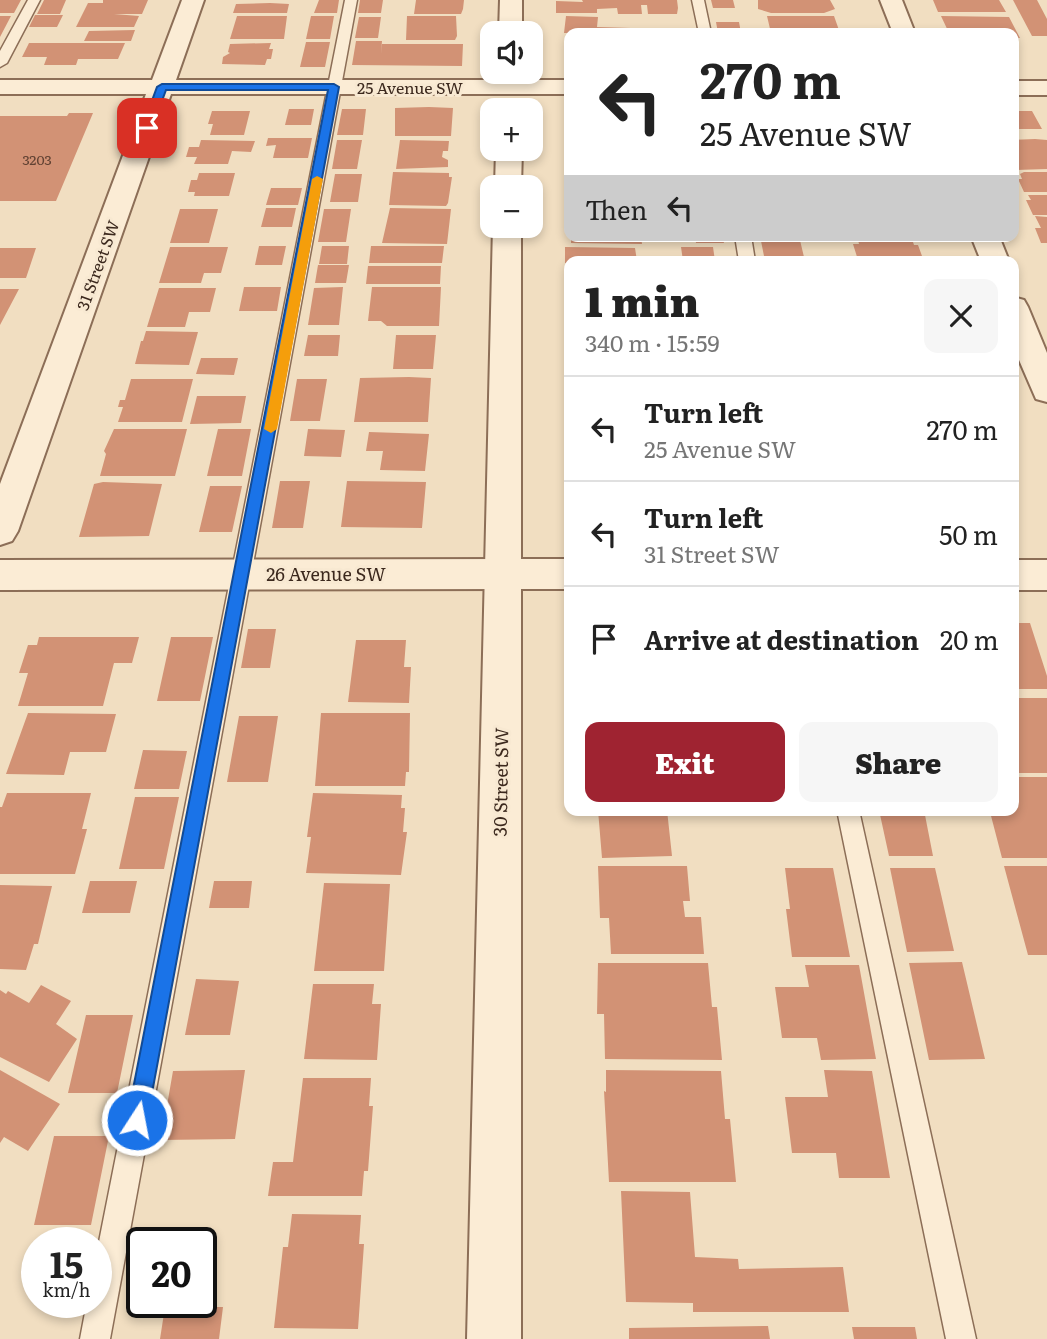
<!DOCTYPE html>
<meta charset="utf-8">
<style>
:root{--surface:#fff;--page:#f6f6f6;--text:#222;--muted:#767676;--line:#e0e0e0;--accent:#9f2331}
body{margin:0;font-family:Literata,serif;background:var(--page);color:var(--text);height:100vh;display:flex;flex-direction:column;font-size:26px;white-space:nowrap}
*{box-sizing:border-box;margin:0}
p{font-size:23px;color:var(--muted)}
.icon{flex:none;width:38px;height:38px;fill:none;stroke:currentColor;stroke-width:2;stroke-linecap:round;stroke-linejoin:round}
.map{position:relative;flex:1;overflow:hidden}
.side{position:absolute;left:564px;top:256px;width:455px;height:560px;display:flex;flex-direction:column;background:var(--surface);border-radius:14px;box-shadow:0 4px 10px #0003}
.side>*{flex:none}
.hud{position:absolute;left:564px;top:28px;width:455px;height:214px;border-radius:14px;box-shadow:0 4px 10px #0003;background:#fff;color:var(--text);overflow:hidden}
.fabs{position:absolute;left:480px;top:21px;display:grid;gap:14px}
.fabs a{display:grid;place-items:center;width:63px;height:63px;border-radius:14px;background:var(--surface);box-shadow:0 4px 10px #0003;font-size:35px}
.speed{position:absolute;left:21px;top:1227px;display:flex;gap:14px;font-size:35px;font-weight:700;text-align:center}
.speed>*{display:grid;place-content:center;width:91px;height:91px;border-radius:50%;background:var(--surface);box-shadow:0 4px 10px #0003;line-height:1}
.speed small{font-size:18px;font-weight:400}
.speed .limit{border:4px solid #111;border-radius:10px;background:#fff;color:#111}
.pin{position:absolute;display:grid;place-items:center;width:60px;height:60px;color:#fff;margin:-30px;border-radius:14px;box-shadow:0 4px 10px #0006}
.me{position:absolute;width:77px;margin:-38px;rotate:11deg;stroke-linejoin:round;filter:drop-shadow(0 0 5px #0008)}
.turn{display:flex;align-items:center;gap:24px;height:147px;padding:0 21px;font-size:32px}
.turn .icon{width:91px;height:91px;stroke-width:2.5}
.turn b{display:block;font-size:49px;line-height:60px}
.then{display:flex;align-items:center;height:66px;padding:0 21px;background:#0003;gap:14px;font-size:26px}
.round{display:grid;place-items:center;flex:none;width:74px;height:74px;border-radius:14px;background:var(--page)}
.overview{display:flex;align-items:center;justify-content:space-between;height:119px;padding:0 21px}
h1{font-size:42px;font-weight:800;line-height:52px}
.action{display:flex;gap:14px;margin-top:auto;padding:14px 21px}
.action a{flex:1;height:80px;border-radius:14px;background:var(--accent);color:#fff;font-size:28px;font-weight:800;line-height:80px;text-align:center}
.action a+a{background:var(--page);color:var(--text)}
ul{padding:0;list-style:none}
li{display:flex;align-items:center;gap:21px;height:105px;padding:0 21px;border-top:2px solid var(--line)}
li div{flex:1}
li b{display:block;font-size:26px}
li em{font-style:normal}
.map>svg:first-child{display:block}
</style>
<div class="map">
<svg width="1047" height="1339" viewBox="0 0 1047 1339">
<rect width="100%" height="100%" fill="#f1dec1"/>
<path fill="#d29275" d="M0 0H21L14 13H0Z
M44 0H66L60 14H37Z
M103 0H148L142 14H114L139 16 134 27H76L88 3H103Z
M319 0H339L337 13H314Z
M360 0H383L381 13H358Z
M416 0H464L463 9 461 14H414Z
M582 0H677L678 8 677 14H648L647 5H641L642 14H618L617 8 597 9V13H556V1L583 2Z
M711 0H733L735 8H713Z
M758 0H830L835 9 824 13H771L758 9Z
M933 0H999L1006 12H938Z
M1013 0H1037L1047 19V36H1032Z
M270 3 289 4 287 13H233L236 4Z
M35 15H63L57 27H29Z
M0 16H11L0 37Z
M237 16H287L284 39H230Z
M311 16H334L330 39H306Z
M407 16H456L457 36 455 40H406Z
M566 16 598 17 597 27 631 28 632 33H564Z
M767 16H834L840 33H771Z
M941 16 1009 17 1020 38H1013V33H949Z
M359 17H381L378 38H355Z
M716 22H739L741 33H718Z
M135 30 131 41H84L89 31Z
M356 41H382L381 54 382 44H463L462 66 352 65Z
M306 42H330L325 67H300Z
M29 43H125L118 59H78L76 65H44L47 57H22Z
M271 43 269 49H273L271 59H267L265 65 222 64 223 57 230 53 228 52 230 44Z
M429 107 453 108 451 136H395V108Z
M289 109H314L311 125H285Z
M342 109H366L363 135H337Z
M212 111H250L244 135H210L213 124H208Z
M1013 111H1032L1042 129H1013Z
M69 113H93L56 201H0V116H67Z
M268 138H312L308 158H273L276 145 266 146Z
M1035 139 1047 140V169L1014 170 1013 140Z
M201 140 255 141 251 152 232 151 228 164H194L197 157H186L189 147H199Z
M337 140H362L357 169H332Z
M400 140 449 141 448 151H443L442 157 448 160V167L396 169Z
M393 172 449 173V177H452L448 203 446 206 389 205Z
M1024 172H1047V192H1024L1018 179H1022L1020 174Z
M199 173H235L229 196H194L195 192H188L191 180H197Z
M335 174H362L358 202H330Z
M271 188H302L298 205H266Z
M1028 195H1047V215H1033L1026 200H1031Z
M266 208H296L292 227H261Z
M390 208 451 209 447 244 382 243Z
M180 209H218L209 243H170Z
M324 209H351L346 242H318Z
M1035 216 1047 217V243H1041L1035 228H1041Z
M571 236H641L642 244 571 243Z
M695 236H722L724 243H696Z
M760 236H799L804 257H796L797 261H765Z
M857 236H911L914 245H918L922 256H895L897 261 858 260 853 244H859Z
M259 246H286L282 265H255Z
M322 246H349L347 264H319Z
M371 246H444L442 263H369Z
M170 247H228L221 273H204L201 283H159Z
M565 247 635 248 637 261 565 263Z
M681 247H713L715 261H683Z
M0 248H36L26 278H0Z
M318 265H349L346 283H315Z
M368 266H441L440 284H366Z
M244 287H281L277 311H239Z
M343 287 339 325H308L314 288Z
M372 287H441L439 326H387L381 321H368Z
M159 288H216L210 312H189L185 327H147Z
M0 289H19L0 325Z
M146 331 198 332 189 365 135 364 141 341H143Z
M308 335H340L338 356H304Z
M396 335H436L433 369H393Z
M201 358H238L234 375 196 374Z
M409 377 431 378 428 422H354L360 378Z
M131 379H193L182 422H118L123 407H118L120 400H125Z
M297 379H327L320 421H290Z
M197 396H246L241 423 190 424Z
M114 429H187L175 476H100L106 454 104 451Z
M218 429H251L242 476H207Z
M308 429 345 430 341 457 304 456Z
M369 432 429 434 425 471 380 470 383 451H366Z
M280 481H310L303 528H272Z
M347 481 426 482 422 528 341 527Z
M103 482 162 484 149 536 79 537 94 484Z
M210 486H242L232 532H199Z
M1013 623H1030L1047 676V689H1013Z
M248 629H276L270 668H241Z
M39 637H139L132 663H114L103 706H18L28 673H19L28 645H37Z
M171 637H213L200 701H157Z
M356 640H406L404 667H411L409 703 348 702Z
M1013 698H1047V773H1013Z
M28 713 116 714 106 752H70L64 775 6 774Z
M321 713H410L409 772H406L405 786H315Z
M239 716H278L268 782H227Z
M143 750 187 751 179 789H134Z
M1013 777H1047V858H1002L990 812 1013 810Z
M7 793H91L82 829H87L75 874H0V807H2Z
M313 793 402 795 401 808H405L403 832H407L401 875 306 873 311 837H307Z
M135 797H179L164 869H119Z
M598 810H667L672 856 602 858Z
M879 810H924L933 856H889Z
M598 866H687L690 901H683L685 917H701L704 954H611L609 918H600Z
M1004 866H1047V955H1028Z
M785 868H833L850 957H792L786 909H790Z
M890 868H935L954 951 907 952Z
M90 881H137L130 913H82Z
M214 881H252L249 908H209Z
M324 883 390 884 384 971H314Z
M0 885 52 886 38 944H34L26 970 0 969Z
M962 962 985 1059 929 1060 909 963Z
M598 963H708L712 1007H717L722 1060 605 1059 604 1014H597Z
M805 965H859L876 1059 821 1060 817 1038H782L775 987H809Z
M196 979 239 981 230 1035H185Z
M313 984H374L372 1004H381L377 1060 304 1059Z
M41 985 71 1001 56 1024 77 1039 49 1082 0 1057V990L6 994 8 991 29 1003Z
M86 1015H133L117 1093H68Z
M0 1070 60 1104 28 1151 4 1137 0 1143Z
M245 1070 235 1139 161 1140 173 1071Z
M606 1070 721 1071 725 1119H730L736 1182H609L604 1091 606 1092Z
M824 1070 872 1071 890 1178H839L836 1153H792L785 1097H828Z
M303 1078H371L369 1106H373L368 1171H364L362 1196H268L273 1162H293Z
M54 1136H109L91 1225H34Z
M621 1191 690 1192 695 1257 738 1259 739 1269 843 1267 849 1312H693V1303L626 1302Z
M292 1214 361 1215 359 1244H364L358 1329 274 1328 283 1247H288Z
M165 1307H223L219 1339H160Z
M768 1326 770 1339H629V1328Z
M852 1327H915L917 1339H854Z"/>
<g fill="none" stroke-linecap="round" stroke-linejoin="round">
<g stroke="#8c6e57" stroke-width="3">
<path id="service" d="M28 0H40L7 63 0 67V51Z
M345 0H357L110 1339H80L87 1302H96V1257Z
M692 0H704L711 33H699Z
M735 236H751L755 261H739Z
M837 810H859L976 1339H946Z"/>
</g>
<g stroke="#8c6e57" stroke-width="4">
<path id="minor" d="M182 0H204L176 80H569V94H171L18 531 12 541 0 545V484L146 94H0V80H152Z
M500 0H522V33H499Z
M1013 81H1047V95H1013Z
M496 149H522L521 187H495Z
M493 226H521V1339H467Z"/>
</g>
<g stroke="#8c6e57" stroke-width="4">
<path id="tertiary" d="M880 0H902L915 33H893Z
M971 236H999L1009 261H981Z
M1013 297 1024 300 1028 307 1047 353V402L1036 399 1013 346Z
M569 559V589L0 590V560Z
M1013 560H1047V590H1013Z"/>
</g>
<use href="#service" fill="#fbecd5" fill-rule="evenodd"/>
<use href="#minor" fill="#fbecd5" fill-rule="evenodd"/>
<use href="#tertiary" fill="#fbecd5" fill-rule="evenodd"/>
</g>
<path fill="#1a73e8" stroke="#114b97" stroke-width="2" d="M334 84 339 87 147 1120 144 1127 137 1130 130 1127 127 1120 328 90H166L152 128 147 131 142 128 157 87 162 84Z"/>
<path fill="#f59e0b" d="M317 176 323 179 277 429 271 433 264 429 312 179Z"/>
<g text-anchor="middle" dominant-baseline="central" stroke-width="6" stroke-linejoin="round" paint-order="stroke">
<g font-size="14" fill="#614233">
<text x="37" y="159">3203</text>
</g>
<g font-size="16" fill="#3b281d" stroke="#f8e9d2">
<text x="410" y="87">25 Avenue SW</text>
<text transform="translate(97 265) rotate(-70)">31 Street SW</text>
</g>
<g font-size="18" fill="#3b281d" stroke="#f8e9d2">
<text x="326" y="573">26 Avenue SW</text>
<text transform="translate(500 782) rotate(-89)">30 Street SW</text>
</g>
</g>
</svg>
<div class="fabs">
<a><svg class="icon" aria-label="sound" viewBox="0 0 24 24"><path d="M4 9h4l5-4v14l-5-4H4zM17 9q2 3 0 6"/></svg></a>
<a>+</a>
<a>−</a>
</div>
<div class="speed"><div>15<small>km/h</small></div><div class="limit">20</div></div>
<div class="pin" style="left:147px;top:128px;background:#d93025"><svg class="icon" aria-label="arrive" viewBox="0 0 24 24"><path d="M6 21V4h12l-3 4 3 4H6"/></svg></div>
<svg class="me" style="left:137px;top:1120px" viewBox="-20 -20 40 40"><circle r="17" fill="#1a73e8" stroke="#fff" stroke-width="3"/><path d="M0-11L8 9 0 5-8 9z" fill="#fff"/></svg>
<div class="hud">
<div class="turn"><svg class="icon" aria-label="left" viewBox="0 0 24 24"><path d="M17 20v-9H6M10 6l-5 5 5 5"/></svg><div><b>270 m</b>25 Avenue SW</div></div>
<div class="then">Then<svg class="icon" aria-label="left" viewBox="0 0 24 24"><path d="M17 20v-9H6M10 6l-5 5 5 5"/></svg></div>
</div>
<section class="side">
<div class="overview"><div><h1>1 min</h1><p>340 m · 15:59</p></div><a class="round"><svg class="icon" aria-label="close" viewBox="0 0 24 24"><path d="M6 6l12 12M18 6L6 18"/></svg></a></div>
<ul>
<li><svg class="icon" aria-label="left" viewBox="0 0 24 24"><path d="M17 20v-9H6M10 6l-5 5 5 5"/></svg><div><b>Turn left</b><p>25 Avenue SW</p></div><em>270 m</em></li>
<li><svg class="icon" aria-label="left" viewBox="0 0 24 24"><path d="M17 20v-9H6M10 6l-5 5 5 5"/></svg><div><b>Turn left</b><p>31 Street SW</p></div><em>50 m</em></li>
<li><svg class="icon" aria-label="arrive" viewBox="0 0 24 24"><path d="M6 21V4h12l-3 4 3 4H6"/></svg><div><b>Arrive at destination</b></div><em>20 m</em></li>
</ul>
<div class="action"><a>Exit</a><a>Share</a></div>
</section>
</div>
